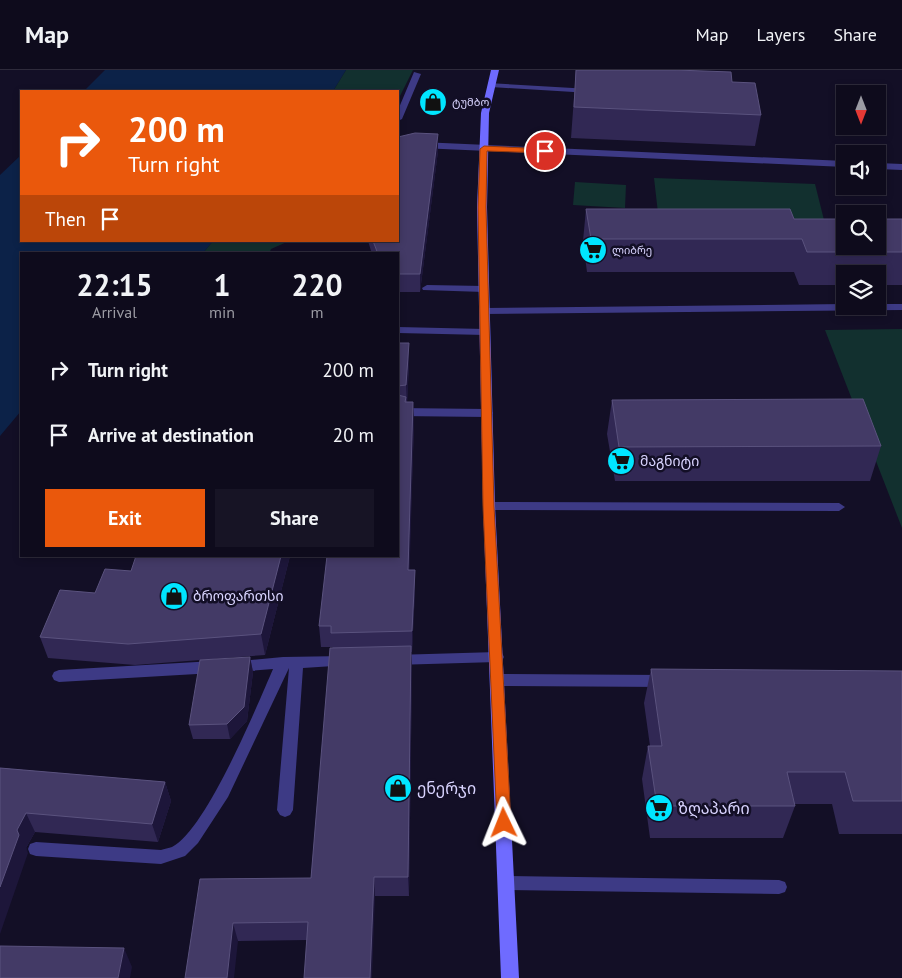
<!DOCTYPE html>
<meta charset="utf-8">
<style>
:root{--surface:#0e0b1c;--page:#171425;--text:#f1f3f6;--muted:#9b9ba3;--line:#2e2b3b;--accent:#ea580c}
body{margin:0;font-family:"PT Sans","Noto Sans Georgian",sans-serif;background:var(--page);color:var(--text);height:100vh;display:flex;flex-direction:column;font-size:19px;white-space:nowrap}
*{box-sizing:border-box;margin:0}
p{font-size:16px;color:var(--muted)}
.icon{flex:none;width:28px;height:28px;fill:none;stroke:currentColor;stroke-width:2;stroke-linecap:round;stroke-linejoin:round}
.map{position:relative;flex:1;overflow:hidden}
.drawer{position:absolute;left:20px;top:182px;width:379px;height:305px;display:flex;flex-direction:column;background:var(--surface);border-radius:0px;box-shadow:0 2px 8px #0003,0 0 0 1px var(--line)}
.drawer>*{flex:none}
.banner{position:absolute;left:20px;top:20px;width:379px;height:152px;border-radius:0px;box-shadow:0 2px 8px #0003,0 0 0 1px var(--line);background:#ea580c;color:#fff;overflow:hidden}
.needle{width:32px;rotate:180deg}
.tools{position:absolute;left:836px;top:15px;display:grid;gap:10px}
.tools a{display:grid;place-items:center;width:50px;height:50px;border-radius:0px;background:var(--surface);box-shadow:0 2px 8px #0003,0 0 0 1px var(--line);font-size:25px}
.pin{position:absolute;display:grid;place-items:center;width:42px;height:42px;color:#fff;margin:-21px;border:2px solid #fff;border-radius:50%;box-shadow:0 1px 5px #0007}
.me{position:absolute;width:55px;margin:-28px;rotate:358deg;stroke-linejoin:round;filter:drop-shadow(0 0 4px #0008)}
.turn{display:flex;align-items:center;gap:18px;height:105px;padding:0 25px;font-size:22px}
.turn .icon{width:65px;height:65px;stroke-width:2.5}
.turn b{display:block;font-size:35px;line-height:42px}
.then{display:flex;align-items:center;height:48px;padding:0 25px;background:#0003;gap:10px;font-size:19px}
.eta{display:flex;justify-content:space-evenly;align-items:center;height:85px;text-align:center}
.eta b{font-size:30px;font-weight:700;line-height:35px}
.cta{display:flex;gap:10px;margin-top:auto;padding:10px 25px}
.cta a{flex:1;height:58px;border-radius:0px;background:var(--accent);color:#fff;font-size:20px;font-weight:700;line-height:58px;text-align:center}
.cta a+a{background:var(--page);color:var(--text)}
ul{padding:0;list-style:none}
li{display:flex;align-items:center;gap:15px;height:65px;padding:0 25px}
li div{flex:1}
li b{display:block;font-size:19px}
li em{font-style:normal}
header{display:flex;align-items:center;gap:30px;box-sizing:border-box;height:70px;padding:0 25px;background:var(--surface);border-bottom:1px solid var(--line)}
header strong{font-size:24px}
nav{display:flex;gap:28px;margin-inline-start:auto;font-size:18px}
.map>svg:first-child{display:block}
</style>
<header>
<strong>Map</strong>
<nav><a>Map</a><a>Layers</a><a>Share</a></nav>
</header>
<div class="map">
<svg width="902" height="908" viewBox="0 0 902 908">
<rect width="100%" height="100%" fill="#130f26"/>
<path fill="#12302f" d="M346 0H413L398 30V21H333Z
M654 108 815 114 824 150 658 143Z
M575 112 626 115 625 138 573 135Z
M213 171H289L271 179 269 184H202Z
M902 259V458L825 260Z"/>
<path fill="#0c2248" d="M105 0H346L333 21H84Z
M21 85V171H213L202 184H21V341L0 366V105Z"/>
<g fill="none" stroke-linecap="round" stroke-linejoin="round">
<path fill="#3d3a85" fill-rule="evenodd" d="M414 2 421 4 402 49 398 51V40Z
M488 13 590 19 594 21 590 23 491 17H488Z
M398 71 845 91V97L398 77Z
M878 93 902 94V100L878 99Z
M427 215 484 216 489 219 484 222 423 220 422 218Z
M845 234V236H878V234H902V240L484 244 479 241 484 238Z
M398 257 485 259 490 262 485 265 398 263Z
M398 338 487 339 493 343 487 347 398 346Z
M489 432 839 433 845 437 839 441 489 440 483 436Z
M497 582 502 583 504 587 502 591 497 592 394 595 389 594 387 590 389 586 394 585Z
M344 586 349 587 351 591 349 595 303 598 293 740 290 745 285 747 280 745 277 740 289 598 228 727 198 773 185 786 161 794 36 786 30 784 28 779 30 774 36 772 161 780C164 779 169 778 172 777 206 760 257 636 273 599L236 602 231 600 229 596 231 592 283 587Z
M214 591 219 593 221 597 219 601 214 603 59 612 54 610 52 606 54 602 59 600Z
M498 604 665 605 670 607 672 611 670 615 665 617 498 616 493 614 491 610 493 606Z
M506 806 779 810 785 812 787 817 785 822 779 824 506 820 500 818 498 813 500 808Z"/>
<path fill="#6f6bff" fill-rule="evenodd" d="M491 0H499L489 43 487 137 495 436 519 908H501L483 436 477 137 481 43Z"/>
</g>
<path fill="#312854" d="M576 0 732 12 761 45 755 76 571 68Z
M438 81 420 222H398V184H372L368 171H398Z
M586 139 794 149H902V215H878V204H845V215H799L794 202H587L583 171Z
M398 273 409 294 407 332H413L414 353 409 500H415V521L412 582H411L412 597 409 826H375L307 870 238 871 200 809 311 808 333 578 332 577H321L319 556 398 486Z
M612 330 881 376 870 411H615L607 364Z
M290 486 265 585 135 595 48 588 40 567 95 523 131 501Z
M250 587 253 602 247 651 230 669H193L189 655Z
M651 599 902 601V764H839L832 734H794L795 736 783 768H650L642 709 648 676H650L644 633Z
M0 698 165 712 171 731 158 772 35 762 26 778 28 783Z"/>
<path fill="#1d163a" d="M438 64V81L420 222V204Z
M409 273V294L407 336 406 315Z
M413 332 414 353 409 521 408 500Z
M281 486H290L265 585 261 564Z
M415 500V521L412 582V561Z
M411 576 412 597 409 826 408 807Z
M250 587 253 602 247 651 230 669 227 654Z
M165 712 171 731 158 772 152 754Z
M26 743 35 762 26 778 28 783 0 864V817L17 760Z
M374 807 375 826 372 908H370Z
M233 853 238 871 234 908H227Z
M124 878 132 897 130 908H118Z"/>
<path fill="#433a66" stroke="#5a527e" d="M576 0H676L731 2 732 12 755 13 761 45 574 37Z
M415 63 438 64 420 204H398V184H378L373 171H398V67Z
M586 139H790L794 149H845V176H878V149H902V182H807L802 169H591Z
M398 273H409L406 315 398 316Z
M398 325 406 327 405 332H413L408 500H415L412 561 331 563V556H319L327 486H398Z
M863 329 881 376 619 377 612 330Z
M136 486H281L261 564 128 574 40 567 60 520 95 523 105 499 131 501Z
M411 576 408 807H374L370 908H304L308 852 233 853 227 908H185L200 809 311 808 330 578Z
M250 587 244 637 227 654 189 655 200 590Z
M651 599 902 601V731H853L845 702H787L795 736H657L648 676H662Z
M0 698 165 712 152 754 26 743 17 760 19 765 0 817Z
M0 876 124 878 118 908H0Z"/>
<path fill="#ea580c" stroke="#983908" d="M484 76 545 79 549 81 545 83 487 81 486 137 494 436 511 753 509 758 504 760 499 758 497 753 483 436 478 137 480 79Z"/>
<defs>
<g id="shop-disc" transform="scale(1.4375)"><circle r="9.5" fill="#00e5ff" stroke="#130f26"/><path d="M-5-2.5h2.3a2.7 3.5 0 0 1 5.4 0H5L5.5 6h-11ZM-1.5-2.5h3a1.5 2.3 0 0 0-3 0Z" fill="#111"/></g>
<g id="supermarket-disc" transform="scale(1.4375)"><circle r="9.5" fill="#00e5ff" stroke="#130f26"/><path d="M-6-5.5h2.5l.6 2H6L4.5 2H-2.5L-4.4-4H-6ZM-1.5 3.2a1.3 1.3 0 1 0 .1 0ZM3 3.2a1.3 1.3 0 1 0 .1 0Z" fill="#111"/></g>
</defs>
<g fill-rule="evenodd">
<use href="#shop-disc" x="433" y="32"/>
<use href="#supermarket-disc" x="593" y="180"/>
<use href="#supermarket-disc" x="621" y="391"/>
<use href="#shop-disc" x="174" y="526"/>
<use href="#shop-disc" x="398" y="718"/>
<use href="#supermarket-disc" x="659" y="738"/>
</g>
<g text-anchor="middle" dominant-baseline="central" stroke-width="5" stroke-linejoin="round" paint-order="stroke">
<g font-size="11" fill="#d9d4ff" stroke="#130f26" text-anchor="start">
<text x="452" y="32">ტუმბო</text>
<text x="612" y="180">ლიბრე</text>
</g>
<g font-size="14" fill="#d9d4ff" stroke="#130f26" text-anchor="start">
<text x="640" y="391">მაგნიტი</text>
<text x="193" y="526">ბროფართსი</text>
</g>
<g font-size="16" fill="#d9d4ff" stroke="#130f26" text-anchor="start">
<text x="417" y="718">ენერჯი</text>
<text x="678" y="738">ზღაპარი</text>
</g>
</g>
</svg>
<div class="tools">
<a><svg class="needle" viewBox="-14 -14 28 28"><path d="M0-13l5 13h-10z" fill="#e53935"/><path d="M0 13l5-13h-10z" fill="#9b9ba3"/></svg></a>
<a><svg class="icon" aria-label="sound" viewBox="0 0 24 24"><path d="M4 9h4l5-4v14l-5-4H4zM17 9q2 3 0 6"/></svg></a>
<a><svg class="icon" aria-label="search" viewBox="0 0 24 24"><circle cx="10" cy="10" r="6"/><path d="M15 15l6 6"/></svg></a>
<a><svg class="icon" aria-label="layers" viewBox="0 0 24 24"><path d="M12 4l9 5-9 5-9-5zM3 14l9 5 9-5"/></svg></a>
</div>
<div class="pin" style="left:545px;top:81px;background:#d93025"><svg class="icon" aria-label="arrive" viewBox="0 0 24 24"><path d="M6 21V4h12l-3 4 3 4H6"/></svg></div>
<svg class="me" style="left:504px;top:753px" viewBox="-20 -20 40 40"><path d="M0-17L14 15 0 8-14 15z" fill="#ea580c" stroke="#fff" stroke-width="4"/></svg>
<div class="banner">
<div class="turn"><svg class="icon" aria-label="right" viewBox="0 0 24 24"><path d="M7 20v-9h11M14 6l5 5-5 5"/></svg><div><b>200 m</b>Turn right</div></div>
<div class="then">Then<svg class="icon" aria-label="arrive" viewBox="0 0 24 24"><path d="M6 21V4h12l-3 4 3 4H6"/></svg></div>
</div>
<section class="drawer">
<div class="eta">
<div><b>22:15</b><p>Arrival</p></div>
<div><b>1</b><p>min</p></div>
<div><b>220</b><p>m</p></div>
</div>
<ul>
<li><svg class="icon" aria-label="right" viewBox="0 0 24 24"><path d="M7 20v-9h11M14 6l5 5-5 5"/></svg><div><b>Turn right</b></div><em>200 m</em></li>
<li><svg class="icon" aria-label="arrive" viewBox="0 0 24 24"><path d="M6 21V4h12l-3 4 3 4H6"/></svg><div><b>Arrive at destination</b></div><em>20 m</em></li>
</ul>
<div class="cta"><a>Exit</a><a>Share</a></div>
</section>
</div>
